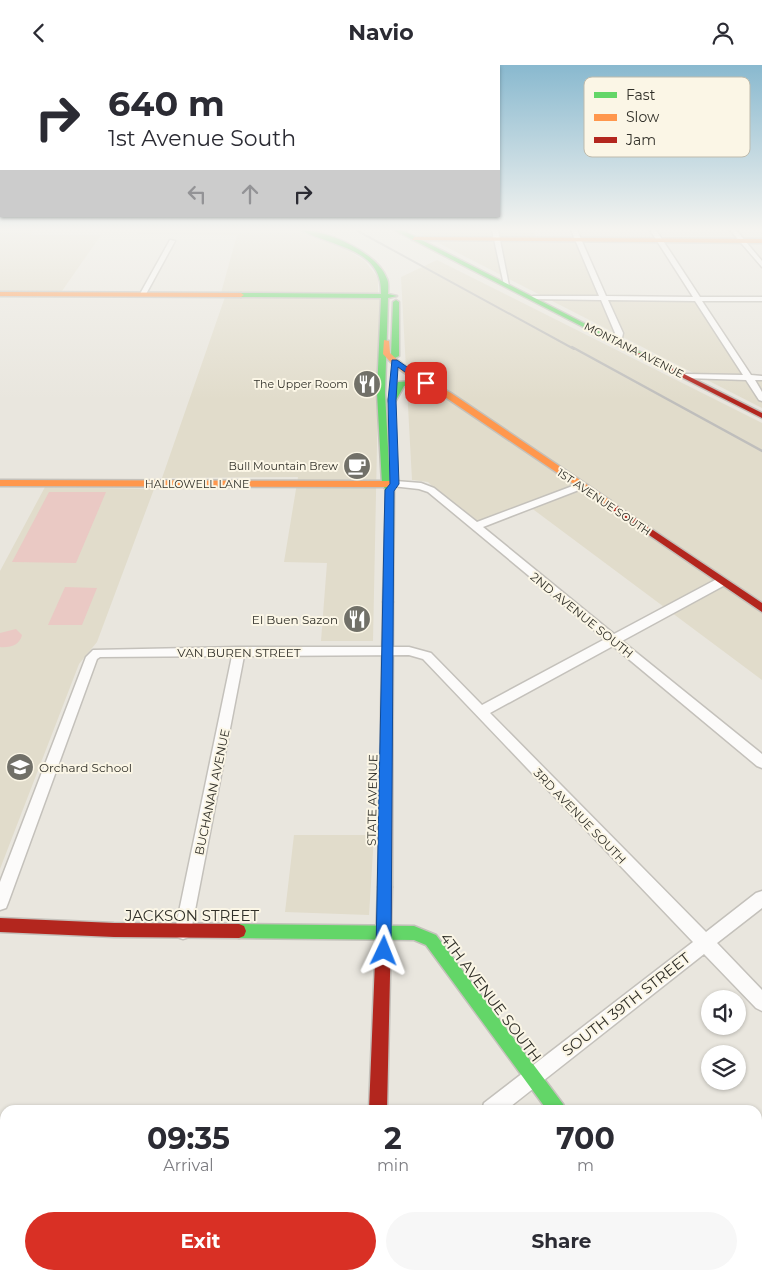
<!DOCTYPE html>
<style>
:root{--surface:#fff;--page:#f7f7f7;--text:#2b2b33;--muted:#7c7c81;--accent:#d93025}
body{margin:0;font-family:Montserrat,sans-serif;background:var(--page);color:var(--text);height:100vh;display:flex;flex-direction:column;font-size:19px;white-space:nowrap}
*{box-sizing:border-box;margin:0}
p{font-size:16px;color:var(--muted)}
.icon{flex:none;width:28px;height:28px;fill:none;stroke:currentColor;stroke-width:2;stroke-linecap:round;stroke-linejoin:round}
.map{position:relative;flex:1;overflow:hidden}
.side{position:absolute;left:0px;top:1040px;width:762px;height:175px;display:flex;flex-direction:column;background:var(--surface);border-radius:15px 15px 0 0;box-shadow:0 1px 4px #0004}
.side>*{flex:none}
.top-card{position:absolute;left:0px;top:0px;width:500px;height:152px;box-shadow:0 1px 4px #0004;background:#fff;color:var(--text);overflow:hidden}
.fabs{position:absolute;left:701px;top:925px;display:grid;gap:10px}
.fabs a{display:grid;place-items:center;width:45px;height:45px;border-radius:50%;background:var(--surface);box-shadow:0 1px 4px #0004;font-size:25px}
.pin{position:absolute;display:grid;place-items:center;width:42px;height:42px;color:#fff;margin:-21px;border-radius:10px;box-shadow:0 2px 8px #0006}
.me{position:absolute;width:55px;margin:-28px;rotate:2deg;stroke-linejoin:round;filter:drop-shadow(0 0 4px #0008)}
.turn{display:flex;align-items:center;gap:18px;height:105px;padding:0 25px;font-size:22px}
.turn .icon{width:65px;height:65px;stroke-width:2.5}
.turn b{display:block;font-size:35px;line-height:42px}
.lanes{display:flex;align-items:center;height:48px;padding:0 25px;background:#0003;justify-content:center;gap:25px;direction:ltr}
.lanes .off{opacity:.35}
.eta{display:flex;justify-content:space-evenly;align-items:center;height:85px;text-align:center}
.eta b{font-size:30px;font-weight:700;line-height:35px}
.action{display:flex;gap:10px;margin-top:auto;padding:10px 25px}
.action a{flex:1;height:58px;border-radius:30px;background:var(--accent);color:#fff;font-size:20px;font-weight:700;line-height:58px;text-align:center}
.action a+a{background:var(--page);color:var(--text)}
header{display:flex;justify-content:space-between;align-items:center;height:65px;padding:0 25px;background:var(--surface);font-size:22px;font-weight:700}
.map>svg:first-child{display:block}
</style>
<header><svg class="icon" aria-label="back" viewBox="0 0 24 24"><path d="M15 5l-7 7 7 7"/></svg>Navio<svg class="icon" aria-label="person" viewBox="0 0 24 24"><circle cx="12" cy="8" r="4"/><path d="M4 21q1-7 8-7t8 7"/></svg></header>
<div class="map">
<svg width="762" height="1215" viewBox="0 0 762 1215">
<rect width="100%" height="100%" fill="#e9e6de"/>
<path fill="#e1dccb" d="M0 165H34L31 170H101L62 226H0Z
M141 165H299L347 185 365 196 378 213V228H221L237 170 138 169Z
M413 165H534L537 175H579L604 234H698L749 312 762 313V343Z
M437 195 762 358V615L530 442 474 462 428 417 412 415 401 212Z
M225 232 380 234 373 576H321L327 498 284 497 298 412 162 413Z
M45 422 154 424 97 577 79 599 0 804V506Z
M294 770H374L369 850 285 847Z"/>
<path fill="#eac9c4" d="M49 427H106L76 498 12 497Z
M65 522 97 523 82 560H48Z
M16 564 22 570C20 580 10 583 0 582V568Z"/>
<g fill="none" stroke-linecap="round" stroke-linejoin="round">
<g stroke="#c4c1bb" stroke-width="3">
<path id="street" d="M492 165H498L509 221 504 220Z
M571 165H577L606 231 693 232 650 165H656L700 232H762V236H702L751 310 762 311V315H755L762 327V336L759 335 746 315 686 313 682 311 686 309 743 310 695 236 608 235 623 268 622 273 612 276 608 274 615 268 601 235 531 234V232L533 231H599Z
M730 165H736L762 196V202Z
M170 175 175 176 146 229 141 230 140 229Z
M395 416 421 418 434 423 477 457 578 419H584V423L483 462 614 569 717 514H725L727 517 725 520 622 576 762 689V703L757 701 613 581 490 648 706 867 756 828 762 826V843L717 878 762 925V946L756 943 704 889 506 1045H482L484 1038 693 877 423 594 409 590 244 591 191 866 189 872 183 874 177 872 175 866 232 591 100 592 97 594 8 838 6 843 0 845V817L86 592 93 585 239 582H409L431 588 482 640 605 574 428 427 419 424 392 421 390 419Z
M0 1082H5V1102H0Z"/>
</g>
<g stroke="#c4c1bb" stroke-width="3">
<path id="fast" d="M301 165C327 165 378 188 387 214 389 218 388 224 388 229L397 231 388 233 385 328 390 419 394 425 393 537 388 540 383 537 386 425 382 419 377 328 381 233 241 232 238 230 241 228 381 229C383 183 332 182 301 165Z
M394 165H402L644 289 638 290Z
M396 235 399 237V291L395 293 391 291 393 237Z
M412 316 430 323 426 325 411 320 404 321 395 337H389L388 335 398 317Z
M239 859 414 861 436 870 563 1039 566 1045H547L426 880 414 875 239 873 234 871 232 866 234 861Z
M365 1210H385V1215H365Z"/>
</g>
<g stroke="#c4c1bb" stroke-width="3">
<path id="slow" d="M414 172 762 174V178L412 175Z
M0 227 241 228 244 230 241 232 0 231Z
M384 275 389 276 390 288C407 305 430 317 451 328L611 436V440H605L445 332C424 320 399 308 383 289Z
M0 415 395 416 399 419 395 422 0 421Z
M388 534 393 537 392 822 390 827 385 828 380 827 378 822 383 537Z
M668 1210H690L692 1215H670Z"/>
</g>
<g stroke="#c4c1bb" stroke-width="3">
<path id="jam" d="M638 288H642L762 348V353L638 290Z
M608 435 762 538V547L605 440 604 438Z
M385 816 390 817 392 822 387 1045H369L378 822 380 817Z
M0 853 114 858 239 859 244 861 246 866 244 871 239 873 114 872 0 867Z"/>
</g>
<use href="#street" fill="#fcfbfa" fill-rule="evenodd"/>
<use href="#fast" fill="#63d668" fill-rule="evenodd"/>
<use href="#slow" fill="#ff974d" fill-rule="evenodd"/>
<use href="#jam" fill="#b3261e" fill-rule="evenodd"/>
<path stroke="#bfbebc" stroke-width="2" d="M356 165 574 284"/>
<path stroke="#bfbebc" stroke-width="2.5" d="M572 282 762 386"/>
</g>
<linearGradient id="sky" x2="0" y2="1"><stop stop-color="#89b9cf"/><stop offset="0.49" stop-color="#f5f4f0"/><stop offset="1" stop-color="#f5f4f0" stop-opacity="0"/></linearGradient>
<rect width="762" height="335" fill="url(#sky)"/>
<path fill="#1a73e8" stroke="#114b97" d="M392 295H397L430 318 423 320 398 302 396 335 399 419 394 426 391 886 389 892 384 894 378 892 376 886 384 469 385 425 390 419 388 335Z"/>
<defs>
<g id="restaurant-disc" transform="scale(1.4375)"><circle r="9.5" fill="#717068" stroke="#fbf6e6"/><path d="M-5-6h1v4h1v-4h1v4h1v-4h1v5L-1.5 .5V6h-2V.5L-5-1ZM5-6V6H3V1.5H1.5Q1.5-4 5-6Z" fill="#fff"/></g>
<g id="cafe-disc" transform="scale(1.4375)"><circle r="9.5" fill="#717068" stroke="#fbf6e6"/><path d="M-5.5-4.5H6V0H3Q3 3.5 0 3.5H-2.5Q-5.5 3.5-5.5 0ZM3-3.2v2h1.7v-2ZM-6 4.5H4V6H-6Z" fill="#fff"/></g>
<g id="school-disc" transform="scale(1.4375)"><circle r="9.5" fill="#717068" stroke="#fbf6e6"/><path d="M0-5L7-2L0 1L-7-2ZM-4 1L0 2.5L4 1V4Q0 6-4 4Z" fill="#fff"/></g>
</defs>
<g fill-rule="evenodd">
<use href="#restaurant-disc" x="367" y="319"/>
<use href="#cafe-disc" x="357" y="401"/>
<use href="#restaurant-disc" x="357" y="554"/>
<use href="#school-disc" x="20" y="702"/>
</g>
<g text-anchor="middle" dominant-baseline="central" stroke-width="4" stroke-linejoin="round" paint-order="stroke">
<g font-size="11" fill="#313029" stroke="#fbf6e6">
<text transform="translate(634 285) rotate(27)">MONTANA AVENUE</text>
<text x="197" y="419">HALLOWELL LANE</text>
<text transform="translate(604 437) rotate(34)">1ST AVENUE SOUTH</text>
</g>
<g font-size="11" fill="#313029" stroke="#fbf6e6" text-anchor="end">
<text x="348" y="319">The Upper Room</text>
<text x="338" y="401">Bull Mountain Brew</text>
</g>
<g font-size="12" fill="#313029" stroke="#fbf6e6">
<text transform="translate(582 550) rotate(39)">2ND AVENUE SOUTH</text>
<text x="239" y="587">VAN BUREN STREET</text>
<text transform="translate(212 727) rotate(-78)">BUCHANAN AVENUE</text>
<text transform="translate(372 735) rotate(-89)">STATE AVENUE</text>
<text transform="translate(580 751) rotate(46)">3RD AVENUE SOUTH</text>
</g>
<g font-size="12" fill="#313029" stroke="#fbf6e6" text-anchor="end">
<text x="338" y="554">El Buen Sazon</text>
<text x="39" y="702" text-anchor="start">Orchard School</text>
</g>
<g font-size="15" fill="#313029" stroke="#fbf6e6">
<text x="192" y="850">JACKSON STREET</text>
<text transform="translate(491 932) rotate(53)">4TH AVENUE SOUTH</text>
<text transform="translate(626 939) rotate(-38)">SOUTH 39TH STREET</text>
</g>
</g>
<rect x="584" y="12" width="166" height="80" rx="8" fill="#fbf6e6" stroke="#bebbad" stroke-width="1"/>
<rect x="594" y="27" width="23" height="6" fill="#63d668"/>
<rect x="594" y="49" width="23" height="7" fill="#ff974d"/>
<rect x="594" y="72" width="23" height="6" fill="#b3261e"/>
<g font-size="14" fill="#313029">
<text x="626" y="35">Fast</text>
<text x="626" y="57">Slow</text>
<text x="626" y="80">Jam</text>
</g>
</svg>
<div class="fabs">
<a><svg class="icon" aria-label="sound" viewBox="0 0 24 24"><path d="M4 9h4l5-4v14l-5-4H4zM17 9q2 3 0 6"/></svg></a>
<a><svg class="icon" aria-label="layers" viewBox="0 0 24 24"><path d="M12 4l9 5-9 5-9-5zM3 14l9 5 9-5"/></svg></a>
</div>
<div class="pin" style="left:426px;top:318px;background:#d93025"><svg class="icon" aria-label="arrive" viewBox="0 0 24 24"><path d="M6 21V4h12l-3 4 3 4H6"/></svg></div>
<svg class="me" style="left:384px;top:886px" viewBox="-20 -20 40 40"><path d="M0-17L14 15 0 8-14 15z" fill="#1a73e8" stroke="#fff" stroke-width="4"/></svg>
<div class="top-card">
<div class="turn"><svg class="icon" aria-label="right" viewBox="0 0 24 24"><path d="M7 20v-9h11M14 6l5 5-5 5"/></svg><div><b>640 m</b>1st Avenue South</div></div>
<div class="lanes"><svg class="icon off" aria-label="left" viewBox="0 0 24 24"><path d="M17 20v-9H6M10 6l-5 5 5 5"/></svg><svg class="icon off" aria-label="ahead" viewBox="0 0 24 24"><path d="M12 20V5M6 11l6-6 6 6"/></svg><svg class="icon" aria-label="right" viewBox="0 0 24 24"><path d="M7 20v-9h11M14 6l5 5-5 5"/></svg></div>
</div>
<section class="side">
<div class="eta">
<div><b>09:35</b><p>Arrival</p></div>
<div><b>2</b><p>min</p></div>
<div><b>700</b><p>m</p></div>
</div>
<div class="action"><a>Exit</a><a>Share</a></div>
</section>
</div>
